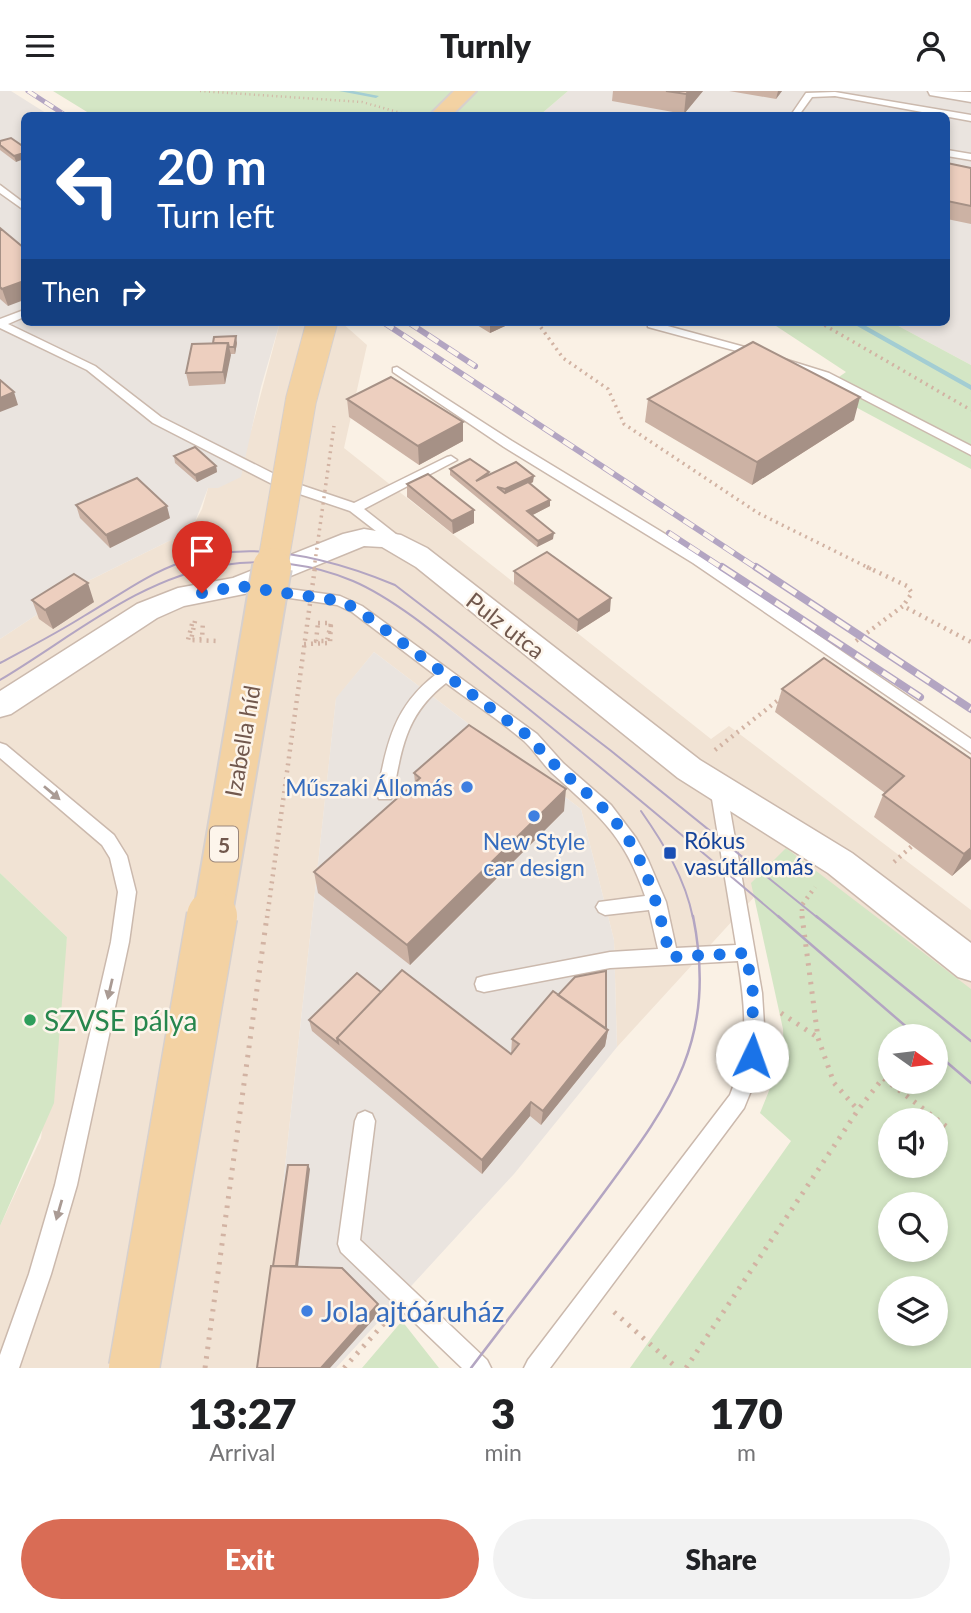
<!DOCTYPE html>
<meta charset="utf-8">
<style>
:root{--surface:#fff;--page:#f2f2f2;--text:#202124;--muted:#757577;--accent:#d96c55}
body{margin:0;font-family:Lato,sans-serif;background:var(--page);color:var(--text);height:100vh;display:flex;flex-direction:column;font-size:26px;white-space:nowrap}
*{box-sizing:border-box;margin:0}
p{font-size:23px;color:var(--muted)}
.icon{flex:none;width:38px;height:38px;fill:none;stroke:currentColor;stroke-width:2;stroke-linecap:round;stroke-linejoin:round}
.map{position:relative;height:1277px;overflow:hidden}
.panel{display:flex;flex-direction:column;background:var(--surface);flex:1}
.panel>*{flex:none}
.top-card{position:absolute;left:21px;top:21px;width:929px;height:214px;border-radius:10px;box-shadow:0 4px 10px #0003;background:#1a4fa0;color:#fff;overflow:hidden}
.needle{width:46px;rotate:104deg}
.tools{position:absolute;left:878px;top:933px;display:grid;gap:14px}
.tools a{display:grid;place-items:center;width:70px;height:70px;border-radius:50%;background:var(--surface);box-shadow:0 4px 10px #0003;font-size:35px}
.pin{position:absolute;display:grid;place-items:center;width:60px;height:60px;color:#fff;margin:-72px -30px;border-radius:50% 50% 50% 0;rotate:-45deg;box-shadow:0 0 7px #0007}
.pin .icon{rotate:45deg}
.me{position:absolute;width:77px;margin:-38px;rotate:3deg;stroke-linejoin:round;filter:drop-shadow(0 0 5px #0008)}
.turn{display:flex;align-items:center;gap:24px;height:147px;padding:0 21px;font-size:32px}
.turn .icon{width:91px;height:91px;stroke-width:2.5}
.turn b{display:block;font-size:49px;line-height:60px}
.then{display:flex;align-items:center;height:66px;padding:0 21px;background:#0003;gap:14px;font-size:26px}
.eta{display:flex;justify-content:space-evenly;align-items:center;height:119px;text-align:center}
.eta b{font-size:42px;font-weight:800;line-height:49px}
.action{display:flex;gap:14px;margin-top:auto;padding:14px 21px}
.action a{flex:1;height:80px;border-radius:42px;background:var(--accent);color:#fff;font-size:28px;font-weight:800;line-height:80px;text-align:center}
.action a+a{background:var(--page);color:var(--text)}
header{display:flex;justify-content:space-between;align-items:center;height:91px;padding:0 21px;background:var(--surface);font-size:32px;font-weight:800}
.map>svg:first-child{display:block}
</style>
<header><svg class="icon" aria-label="menu" viewBox="0 0 24 24"><path d="M4 6h16M4 12h16M4 18h16"/></svg>Turnly<svg class="icon" aria-label="person" viewBox="0 0 24 24"><circle cx="12" cy="8" r="4"/><path d="M4 21q1-7 8-7t8 7"/></svg></header>
<div class="map">
<svg width="971" height="1277" viewBox="0 0 971 1277">
<rect width="100%" height="100%" fill="#faf1e5"/>
<path fill="#f1e3d4" d="M280 231H341L367 254 344 357 711 648 729 635 971 819V909L788 769 617 956 614 849 581 718 374 561 336 608 263 1277H0V1135L41 1047 67 846 0 782V548L88 490 175 447 195 431 202 418 208 397 251 340Z"/>
<path fill="#eae4df" d="M0 0H11L49 24H24V231H280L261 296 241 386 218 397H208L195 431 175 447 88 490 0 548Z
M568 0H971V274L891 231H947V24H540Z
M374 561 581 718 614 849 617 956 514 1083 336 1277H263L336 607Z"/>
<path fill="#d4e6c5" fill-rule="evenodd" d="M53 0H568L540 24H92Z
M770 231H891L971 274V378L822 298 846 281Z
M786 757 971 898V1277H630L791 1050 760 1022 784 963 783 938 751 792ZM936 945V990H891V945ZM891 1029H936V1074H891ZM936 1113V1158H891V1113ZM936 1197V1242H891V1197Z
M0 782 67 846 54 1012 0 1135Z
M402 1230 439 1277H362Z"/>
<g fill="none" stroke-linecap="round" stroke-linejoin="round">
<path fill="#a3cdd3" fill-rule="evenodd" d="M339 0H353L379 5 376 7Z
M850 231H859L971 294V299Z"/>
<g stroke="#cbb9ad" stroke-width="3">
<path id="service" d="M835 1 971 24V30L835 5 812 6 799 24H791L806 2Z
M947 59 971 63V69L947 65Z
M0 94 24 112V119L0 102Z
M24 219V226L8 233 95 275 161 326 286 389 354 412 447 366 451 365 457 369 364 418 406 451 404 454H394L350 420 276 395 153 332 87 279 0 237V228Z
M653 231 763 261 765 263 759 266 648 236V232Z
M784 268 829 282 971 355V364L821 286 780 273V269Z
M397 276 512 350 703 466 971 648V662L693 472 504 356 393 281V277Z
M268 495 340 505 362 515 537 643 563 672 611 714 636 747 648 769 666 811 676 857 736 854 710 696 712 691H724L726 696 762 902 765 950 759 980 744 1017 550 1277H524L528 1269 730 1004C749 957 746 920 738 870L610 877 484 901 477 899 475 893 477 887 484 885 610 861 658 858 649 819 605 824 599 821 596 816 599 811 645 805C624 743 598 724 552 682 542 672 534 659 524 650 500 629 471 611 446 592 406 623 402 656 393 703L391 708H379L377 703C387 653 393 617 435 584L352 521 337 514 263 503 261 500 263 497Z
M0 652 6 654 114 744 127 765 136 801 129 851 77 1094 51 1183 19 1277H0V1264L29 1183 55 1094 111 851 118 801 110 767 102 754 0 667Z
M365 1020 372 1023 375 1030 360 1149 487 1269 491 1277H462L341 1161 338 1153 355 1030 358 1023Z"/>
</g>
<g stroke="#cbb9ad" stroke-width="3">
<path id="minor" d="M928 0 971 1V11L930 4Z
M364 438 401 444 427 457 700 669 852 762 971 852V890L958 886 828 782 678 687 416 476 382 456 364 455 249 502 184 515 157 527 11 623 0 626V600L137 513 178 497 233 487 343 443Z"/>
</g>
<g stroke="#d7d0cd" stroke-width="4">
<path id="primary" d="M454 0H476L452 24H430Z"/>
</g>
<path stroke="#d2b3a3" stroke-width="2.5" stroke-dasharray="1 3.5" stroke-linecap="butt" d="M200 0 362 11 408 24"/>
<path stroke="#d2b3a3" stroke-width="3.5" stroke-dasharray="2 4.5" stroke-linecap="butt" d="M537 231 563 267 608 298 624 333 758 422 871 478
M571 231 630 233
M819 231 971 319"/>
<path stroke="#d2b3a3" stroke-width="4.5" stroke-dasharray="2 5" stroke-linecap="butt" d="M867 476 907 495 912 502 903 515
M195 530 191 549 219 550
M318 532H331L327 550H316Z
M192 533 188 549 202 548 203 530
M856 550 903 515 971 551
M304 553 330 552 331 532
M715 659 782 606
M894 771 912 755
M802 827V814L815 796"/>
<path stroke="#d2b3a3" stroke-width="5" stroke-dasharray="2.5 7" stroke-linecap="butt" d="M802 825 818 947 834 992 858 1019
M781 922 817 946
M614 1221 677 1277
M344 1277 388 1228
M686 1277 858 1019 883 987 951 1039"/>
<use href="#service" fill="#fff" fill-rule="evenodd"/>
<use href="#minor" fill="#fff" fill-rule="evenodd"/>
<use href="#primary" fill="#f3d2a3" fill-rule="evenodd"/>
<path stroke="#b3a5c2" stroke-width="2" d="M0 572C28 557 57 542 84 525 117 506 145 484 182 471 251 447 330 467 395 494L610 659 818 827
M0 589C71 547 140 486 224 474 267 467 313 473 353 490 402 511 457 561 499 594 594 670 687 748 780 827
M641 720C664 753 685 787 693 827"/>
<path stroke="#b3a5c2" stroke-width="2.5" d="M778 825 917 945
M816 825 971 950
M936 962 971 992
M471 1277C512 1223 553 1170 594 1115 666 1017 719 955 693 825"/>
<g stroke="#b3a5c2" stroke-width="5">
<path id="rail-far2" d="M28 0 65 24"/>
</g>
<g stroke="#b3a5c2" stroke-width="6">
<path id="rail-far1" d="M383 231 758 478
M408 231 475 275
M669 442 724 478"/>
</g>
<g stroke="#b3a5c2" stroke-width="8">
<path id="rail" d="M722 476 920 606
M756 476 971 618"/>
</g>
<use href="#rail-far2" stroke="#fdf5eb" stroke-width="3.5" stroke-dasharray="10" stroke-linecap="butt"/>
<use href="#rail-far1" stroke="#fdf5eb" stroke-width="4.5" stroke-dasharray="12" stroke-linecap="butt"/>
<use href="#rail" stroke="#fdf5eb" stroke-width="5" stroke-dasharray="16" stroke-linecap="butt"/>
<g stroke="#d7d0cd" stroke-width="32" stroke-linecap="butt">
<path id="primary-bridge-far2" d="M272 478 301 309 322 231"/>
</g>
<g stroke="#d7d0cd" stroke-width="42" stroke-linecap="butt">
<path id="primary-bridge-far1" d="M212 827 272 476"/>
</g>
<g stroke="#d7d0cd" stroke-width="53" stroke-linecap="butt">
<path id="primary-bridge" d="M134 1277 212 825"/>
</g>
<path stroke="#d2b3a3" stroke-width="3.5" stroke-dasharray="2 4.5" stroke-linecap="butt" d="M314 478 334 335"/>
<path stroke="#d2b3a3" stroke-width="4.5" stroke-dasharray="2 5" stroke-linecap="butt" d="M267 827 315 476"/>
<path stroke="#d2b3a3" stroke-width="5" stroke-dasharray="2.5 7" stroke-linecap="butt" d="M205 1277 267 825"/>
<use href="#primary-bridge-far2" stroke="#f3d2a3" stroke-width="30"/>
<use href="#primary-bridge-far1" stroke="#f3d2a3" stroke-width="38"/>
<use href="#primary-bridge" stroke="#f3d2a3" stroke-width="50"/>
</g>
<path fill="#ccb2a4" d="M613 0H703L684 23 612 10Z
M729 0H782L776 8Z
M11 47 16 71 0 59V50Z
M947 72 971 77V133L947 128Z
M0 137 8 215 0 208Z
M472 231H514L490 242Z
M237 252 235 263H230L225 293 189 295 186 282Z
M347 308 463 331V350L419 374 349 326Z
M648 308 854 329 752 394 645 331Z
M174 365 216 375 217 381 197 391 175 372Z
M450 378 489 381V384L533 391 530 393 550 409V415L532 424 553 448 537 456 450 384Z
M407 393 474 419V432L453 443 407 406Z
M76 414 170 427 110 457 80 427Z
M514 480 610 520 577 541 514 493Z
M32 509 94 511 53 538 39 528Z
M782 598 971 668V768L952 785 874 726 883 704 885 702 775 621Z
M414 682 564 720 410 874 318 802 314 781 415 692Z
M381 901 511 963 512 948 606 938 608 939 605 955 541 1034 530 1025 482 1083 312 940 309 929Z"/>
<path fill="#a69186" d="M689 0H703L684 23 686 3Z
M778 0H782L776 8Z
M24 62V68L16 71 14 65Z
M24 190V209L8 215 2 198Z
M490 231H514L490 242Z
M236 245 237 252 235 263 234 256Z
M228 252 231 264 225 293 223 281Z
M14 301 18 314 0 321V307Z
M860 306 854 329 752 394 757 371Z
M463 331V350L419 374 418 355Z
M216 375 217 381 197 391 195 384Z
M534 385 533 391 505 405V398Z
M550 409V415L527 427V420Z
M167 415 170 427 110 457 106 444Z
M474 419V432L453 443 452 430Z
M554 442 553 448 537 456 538 450Z
M88 492 94 511 53 538 45 519Z
M611 507 610 520 577 541 578 529Z
M566 698 564 720 410 874 407 854Z
M971 757V768L952 785 964 763Z
M608 939 605 955 541 1034 543 1020Z
M531 1011 530 1025 482 1083V1069Z
M308 1074 310 1078 297 1184 295 1180Z
M378 1213 380 1221 330 1277H321Z"/>
<path fill="#edcfbf" stroke="#a69186" stroke-width="2" d="M666 0H689L686 3Z
M11 47 24 56V62L14 65 0 54V50Z
M947 72 971 77V115L947 110Z
M0 137 24 157V190L2 198 0 196Z
M236 245 234 256H229L228 252H213L214 246Z
M753 251 860 306 757 371 648 308Z
M228 252 223 281 186 282 192 253Z
M391 286 463 331 418 355 347 308Z
M0 289 14 301 0 307Z
M195 356 216 375 195 384 174 365Z
M470 368 489 381 476 390 516 371 534 385 505 398 497 396 505 402 528 391 550 409 527 420 554 442 538 450 450 378Z
M428 383 474 419 452 430 407 393Z
M137 387 167 415 106 444 76 414Z
M547 461 611 507 578 529 514 480Z
M74 483 88 492 45 519 32 509Z
M824 567 971 668V757L964 763 883 704 904 685 782 598Z
M469 634 566 698 407 854 314 781 420 687 414 682Z
M402 879 511 963 519 953 512 948 553 900 608 939 543 1020 531 1011 482 1069 337 947Z
M606 880V938L558 904 575 886Z
M357 882 381 901 337 947 338 952 309 929Z
M288 1074H308L296 1175H273Z
M271 1175 342 1177 378 1213 321 1277H257Z"/>
<defs><path id="oneway-solid" d="M-6-.8H1V-3.2L6.5 0L1 3.2V.8H-6Z" transform="scale(1.75)"/></defs>
<g fill="#aa9b94">
<use href="#oneway-solid" transform="translate(52 702) rotate(40)"/>
<use href="#oneway-solid" transform="translate(110 898) rotate(103)"/>
<use href="#oneway-solid" transform="translate(59 1119) rotate(106)"/>
</g>
<g fill="none" stroke-linecap="round" stroke-linejoin="round">
<path stroke="#1a73e8" stroke-width="12" stroke-dasharray="0 21.6" d="M202 502 239 495 340 510 357 518 531 647C552 676 580 694 605 719 645 760 657 811 670 866L746 862 753 902 752 965"/>
</g>
<g fill="#3f7fe0" stroke="#fdf5eb" stroke-width="2.5">
<circle cx="467" cy="696" r="7"/>
<circle cx="534" cy="725" r="7"/>
<circle cx="307" cy="1220" r="7"/>
</g>
<rect fill="#1a4fb4" stroke="#fdf5eb" stroke-width="2.5" x="663" y="755" width="14" height="14" rx="3.5"/>
<circle fill="#2e9e5b" stroke="#fdf5eb" stroke-width="2.5" cx="30" cy="929" r="7"/>
<g text-anchor="middle" dominant-baseline="central" stroke-width="5" stroke-linejoin="round" paint-order="stroke">
<rect fill="#fdf5eb" stroke="#9b877c" stroke-width="2" x="210" y="735.5" width="28" height="35" rx="5"/>
<g font-size="21" font-weight="bold" fill="#71584d">
<text x="224" y="753">5</text>
</g>
<g font-size="23" fill="#71584d" stroke="#fdf5eb">
<text transform="translate(506 534) rotate(38)">Pulz utca</text>
<text transform="translate(242 650) rotate(-80)">Izabella híd</text>
</g>
<g font-size="23" fill="#366cbe" stroke="#fdf5eb" text-anchor="end">
<text x="453" y="696">Műszaki Állomás</text>
<text x="534" y="750" text-anchor="middle">New Style<tspan x="534" dy="26">car design</tspan></text>
</g>
<g font-size="23" fill="#164399" stroke="#fdf5eb" text-anchor="start">
<text x="684" y="749">Rókus<tspan x="684" dy="26">vasútállomás</tspan></text>
</g>
<g font-size="28" fill="#27864d" stroke="#fdf5eb" text-anchor="start">
<text x="44" y="929">SZVSE pálya</text>
</g>
<g font-size="28" fill="#366cbe" stroke="#fdf5eb" text-anchor="start">
<text x="321" y="1220">Jola ajtóáruház</text>
</g>
</g>
</svg>
<div class="tools">
<a><svg class="needle" viewBox="-14 -14 28 28"><path d="M0-13l5 13h-10z" fill="#e53935"/><path d="M0 13l5-13h-10z" fill="#757577"/></svg></a>
<a><svg class="icon" aria-label="sound" viewBox="0 0 24 24"><path d="M4 9h4l5-4v14l-5-4H4zM17 9q2 3 0 6"/></svg></a>
<a><svg class="icon" aria-label="search" viewBox="0 0 24 24"><circle cx="10" cy="10" r="6"/><path d="M15 15l6 6"/></svg></a>
<a><svg class="icon" aria-label="layers" viewBox="0 0 24 24"><path d="M12 4l9 5-9 5-9-5zM3 14l9 5 9-5"/></svg></a>
</div>
<div class="pin" style="left:202px;top:502px;background:#d93025"><svg class="icon" aria-label="arrive" viewBox="0 0 24 24"><path d="M6 21V4h12l-3 4 3 4H6"/></svg></div>
<svg class="me" style="left:752px;top:965px" viewBox="-20 -20 40 40"><circle r="19" fill="#fff"/><path d="M0-13L10 11 0 6-10 11z" fill="#1a73e8"/></svg>
<div class="top-card">
<div class="turn"><svg class="icon" aria-label="left" viewBox="0 0 24 24"><path d="M17 20v-9H6M10 6l-5 5 5 5"/></svg><div><b>20 m</b>Turn left</div></div>
<div class="then">Then<svg class="icon" aria-label="right" viewBox="0 0 24 24"><path d="M7 20v-9h11M14 6l5 5-5 5"/></svg></div>
</div>
</div>
<section class="panel">
<div class="eta">
<div><b>13:27</b><p>Arrival</p></div>
<div><b>3</b><p>min</p></div>
<div><b>170</b><p>m</p></div>
</div>
<div class="action"><a>Exit</a><a>Share</a></div>
</section>
